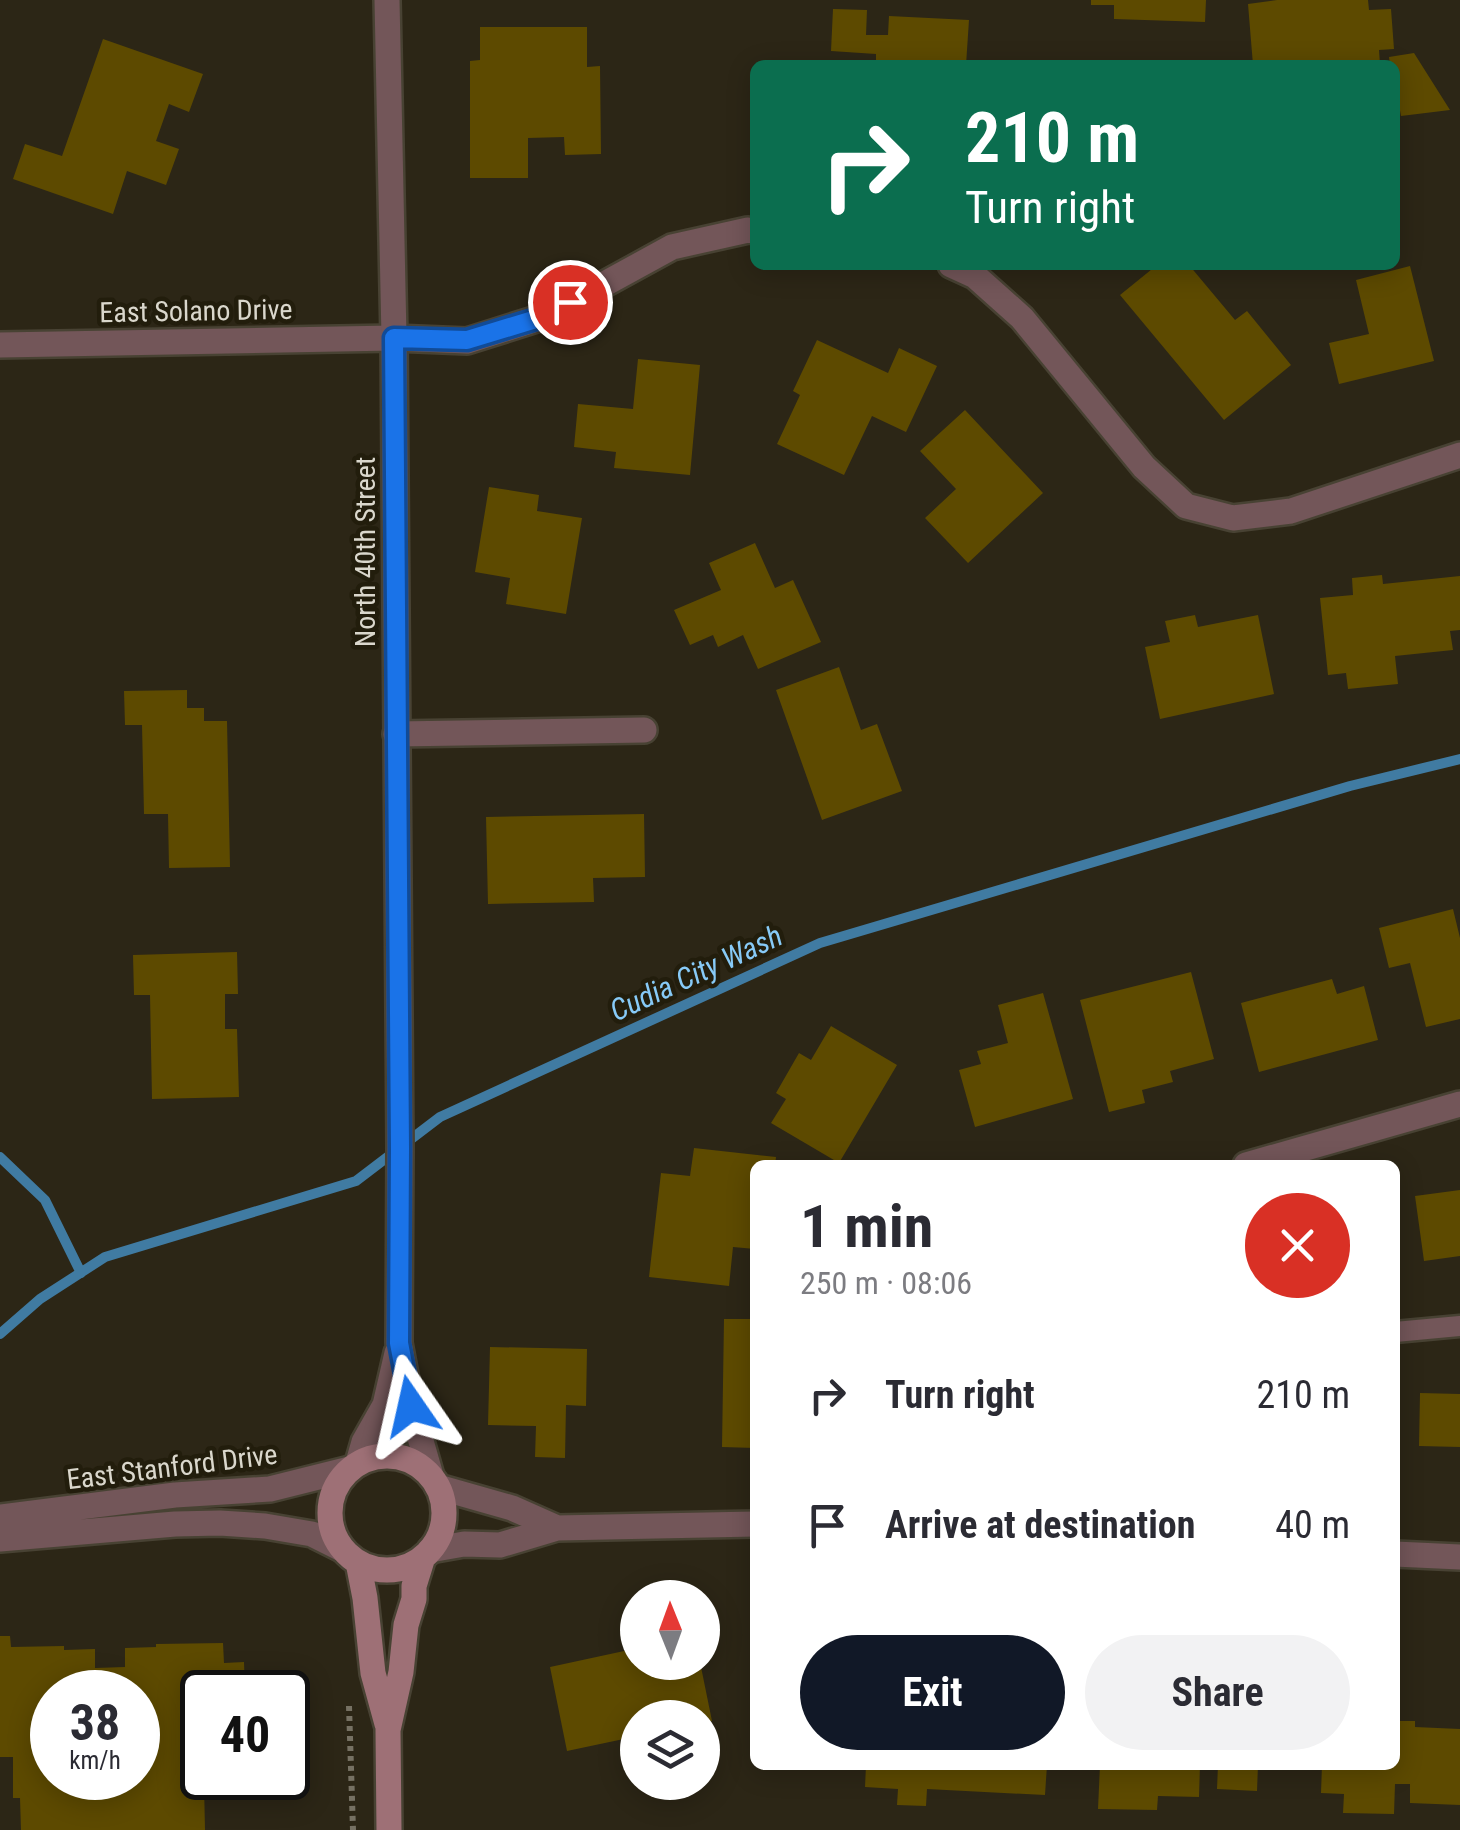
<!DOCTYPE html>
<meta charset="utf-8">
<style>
:root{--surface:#fff;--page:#f2f2f3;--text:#2b2b33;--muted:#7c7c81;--accent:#111827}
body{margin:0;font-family:"Roboto Condensed",sans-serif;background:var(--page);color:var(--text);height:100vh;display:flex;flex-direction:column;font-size:38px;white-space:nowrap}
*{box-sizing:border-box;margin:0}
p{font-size:32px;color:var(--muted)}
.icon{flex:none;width:55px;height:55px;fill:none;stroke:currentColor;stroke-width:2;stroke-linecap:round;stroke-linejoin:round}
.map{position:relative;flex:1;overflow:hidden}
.details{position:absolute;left:750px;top:1160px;width:650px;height:610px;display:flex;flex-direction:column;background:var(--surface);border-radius:15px;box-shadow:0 5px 25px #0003}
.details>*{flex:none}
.top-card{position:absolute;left:750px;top:60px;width:650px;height:210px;border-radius:15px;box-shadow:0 5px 25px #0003;background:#0b6e4f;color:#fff;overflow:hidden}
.needle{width:65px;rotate:359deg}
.fabs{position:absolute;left:620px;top:1580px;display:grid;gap:20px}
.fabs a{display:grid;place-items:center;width:100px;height:100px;border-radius:50%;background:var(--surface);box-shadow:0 5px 25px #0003;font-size:50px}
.speed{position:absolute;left:30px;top:1670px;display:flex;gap:20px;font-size:50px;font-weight:700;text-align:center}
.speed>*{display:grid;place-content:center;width:130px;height:130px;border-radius:50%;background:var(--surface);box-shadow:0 5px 25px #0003;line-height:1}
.speed small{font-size:25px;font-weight:400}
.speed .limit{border:5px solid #111;border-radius:15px;background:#fff;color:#111}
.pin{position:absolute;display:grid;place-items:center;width:85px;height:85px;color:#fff;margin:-42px;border:5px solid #fff;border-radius:50%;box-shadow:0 2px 10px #0007}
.me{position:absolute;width:110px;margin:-55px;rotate:349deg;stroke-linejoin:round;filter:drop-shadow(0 0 8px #0008)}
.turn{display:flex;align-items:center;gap:35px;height:210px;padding:0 50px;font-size:45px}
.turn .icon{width:130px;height:130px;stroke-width:2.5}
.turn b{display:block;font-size:70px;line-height:85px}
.round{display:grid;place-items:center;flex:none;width:105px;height:105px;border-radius:52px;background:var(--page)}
.overview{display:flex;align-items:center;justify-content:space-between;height:170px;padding:0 50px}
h1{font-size:60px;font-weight:700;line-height:75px}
.primary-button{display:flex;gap:20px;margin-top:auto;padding:20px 50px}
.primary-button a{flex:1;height:115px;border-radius:60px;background:var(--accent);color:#fff;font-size:40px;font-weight:700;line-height:115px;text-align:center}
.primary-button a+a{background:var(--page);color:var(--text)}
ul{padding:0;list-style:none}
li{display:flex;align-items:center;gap:30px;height:130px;padding:0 50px}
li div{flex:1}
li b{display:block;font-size:38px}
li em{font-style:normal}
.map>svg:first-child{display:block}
</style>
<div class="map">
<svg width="1460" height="1830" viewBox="0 0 1460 1830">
<rect width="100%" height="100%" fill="#2c2616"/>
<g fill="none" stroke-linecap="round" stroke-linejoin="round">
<path stroke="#407ba2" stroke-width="10" d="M0 1157 45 1200 81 1273
M0 1334 40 1299 105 1257 356 1181 440 1117 820 943 1350 786 1460 759"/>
</g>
<path fill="#5d4a00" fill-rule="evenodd" d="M1091 0H1206L1205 22 1114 19V5H1091Z
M1277 0H1368L1369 10 1391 9 1394 49 1379 50 1380 65H1339V60L1300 63V65H1253L1248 4Z
M833 9 867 10 866 35H888L889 16 969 20 966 65H876V54L831 51Z
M480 27H587V67L600 66 601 154 565 155 564 137 528 138V178H470V61L480 60Z
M103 39 203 74 189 112 169 104 156 141 179 149 166 185 127 171 113 214 13 179 25 144 62 156Z
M1414 53 1450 110 1401 116 1399 105H1395V65H1390L1389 57Z
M1157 265H1189L1235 320 1247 311 1291 365 1224 420 1120 295Z
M1410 266 1434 361 1339 384 1329 343 1369 334 1356 280Z
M817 340 888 373 899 348 937 366 906 432 872 416 844 475 777 444 800 395 793 391Z
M638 359 700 365 690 475 614 468 616 452 574 447 578 404 633 409Z
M965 410 1043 493 968 563 925 518 956 489 920 451Z
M489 487 539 495 537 511 582 518 566 614 506 604 510 578 475 572Z
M755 543 775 588 793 580 821 642 758 669 743 635 718 647 713 635 690 645 674 610 721 590 709 563Z
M1382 575 1383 584 1460 576V630L1450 631 1453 650 1395 656 1398 684 1348 689 1346 673 1328 675 1320 598 1353 595 1352 578Z
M1195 615 1198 627 1258 615 1274 694 1160 719 1145 647 1170 642 1165 621Z
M839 667 861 730 877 724 902 791 822 820 776 690Z
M187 690V708H204V721H227L230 867 169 868 168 814H144L142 725H125L124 691Z
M644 814 645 877 593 878 594 902 488 904 486 817Z
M1453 909 1460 938V1019L1426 1027 1410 963 1389 968 1379 928Z
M237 952 238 994H225V1029H237L239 1097 152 1099 150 995H134L133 955Z
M1191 972 1214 1059 1170 1071 1173 1082 1142 1090 1145 1103 1109 1112 1080 1000Z
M1332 979 1337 994 1364 986 1378 1040 1259 1072 1241 1003Z
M1043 993 1073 1099 975 1127 959 1070 981 1064 977 1051 1008 1043 998 1005Z
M831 1026 897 1065 839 1163 771 1123 786 1099 776 1093 799 1053 811 1060Z
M694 1148 776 1157 775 1165H755V1249L733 1247 729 1286 649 1277 661 1173 690 1176Z
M1460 1190V1256L1424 1261 1415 1196Z
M724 1319H755V1448L722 1447Z
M490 1347 587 1349 586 1406 566 1405 565 1458 535 1457 536 1426 488 1425Z
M1420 1393 1460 1394V1447L1419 1446Z
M0 1636H10L11 1647 64 1646V1650L95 1649V1668L125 1667V1648L156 1647V1644L223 1643 224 1663 244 1662 245 1692H202V1778H247V1783H204L205 1830H21L20 1798H13V1757H0ZM52 1692H138V1778H52Z
M638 1648V1662H700L712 1721 702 1723V1718H638V1736L567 1751 550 1667Z
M1395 1721H1415V1727L1460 1729V1805L1410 1803V1784H1395L1394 1814 1343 1813 1344 1794 1321 1793 1322 1765H1395Z
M866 1765H1047L1045 1795 927 1789 926 1806 897 1805 898 1789 865 1787Z
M1100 1765H1200L1199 1797 1158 1796 1157 1810 1098 1809Z
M1218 1765H1258L1257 1791 1217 1789Z"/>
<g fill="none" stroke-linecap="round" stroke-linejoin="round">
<g stroke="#484233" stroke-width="25">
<path id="service" d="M1395 1332 1460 1326"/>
</g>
<g stroke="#484233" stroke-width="30">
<path id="minor" d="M951 265 975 276 1022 318 1144 467 1186 506 1233 518 1291 511 1460 455
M0 345 394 338 467 341 546 316 672 247 748 230 755 231
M396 734 644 730
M1246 1165 1460 1104"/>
</g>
<g stroke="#484233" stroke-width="30">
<path id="tertiary" d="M387 0 394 338 400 1148 399 1343 411 1406 431 1476
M358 1463 364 1442 385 1405 397 1353
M438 1487 512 1508 557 1528
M0 1517 175 1495 270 1489 350 1469
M0 1539 175 1524 220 1523 265 1526 312 1534 342 1549
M430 1550 464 1544 500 1545 557 1528 755 1524
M1395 1554 1460 1557"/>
</g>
<g stroke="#484233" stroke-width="30">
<path id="secondary" d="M330 1513a57 57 0 1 1 114 0a57 57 0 1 1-114 0Z
M358 1562 365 1598 373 1673 387 1724
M389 1830 388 1730 401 1672 406 1625 414 1599V1586L423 1557"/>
</g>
<path stroke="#767163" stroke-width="6" stroke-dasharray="5 5" stroke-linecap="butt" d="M349 1706 353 1830"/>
<use href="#service" stroke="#735659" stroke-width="20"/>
<use href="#minor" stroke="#735659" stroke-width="25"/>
<use href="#tertiary" stroke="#735659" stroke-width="25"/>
<use href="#secondary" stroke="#9e7076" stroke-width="25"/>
</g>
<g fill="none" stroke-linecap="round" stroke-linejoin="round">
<g stroke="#114b97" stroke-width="25">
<path id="route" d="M411 1406 399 1343 400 1148 394 338 467 340 546 316 570 302"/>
</g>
<use href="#route" stroke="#1a73e8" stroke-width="18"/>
</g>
<g text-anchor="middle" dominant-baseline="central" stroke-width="9" stroke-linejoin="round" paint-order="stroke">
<g font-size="28" fill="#dad7cc" stroke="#221d0c">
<text transform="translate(196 311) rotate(-1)">East Solano Drive</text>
<text transform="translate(365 552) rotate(-90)">North 40th Street</text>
<text transform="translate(172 1467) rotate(-7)">East Stanford Drive</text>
</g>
<g font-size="30" font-style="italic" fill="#87caf7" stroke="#221d0c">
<text transform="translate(696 973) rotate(-25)">Cudia City Wash</text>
</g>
</g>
</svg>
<div class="fabs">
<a><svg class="needle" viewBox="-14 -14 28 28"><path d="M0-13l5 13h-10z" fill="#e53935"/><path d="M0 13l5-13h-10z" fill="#7c7c81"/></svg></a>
<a><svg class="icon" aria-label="layers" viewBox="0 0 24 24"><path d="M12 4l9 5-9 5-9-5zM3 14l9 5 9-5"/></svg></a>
</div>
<div class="speed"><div>38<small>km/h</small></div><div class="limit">40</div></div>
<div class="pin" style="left:570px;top:302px;background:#d93025"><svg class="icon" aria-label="arrive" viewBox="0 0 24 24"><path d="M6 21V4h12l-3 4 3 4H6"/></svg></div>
<svg class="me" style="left:411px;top:1406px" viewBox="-20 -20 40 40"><path d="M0-17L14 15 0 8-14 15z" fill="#1a73e8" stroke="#fff" stroke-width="4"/></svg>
<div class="top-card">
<div class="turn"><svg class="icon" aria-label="right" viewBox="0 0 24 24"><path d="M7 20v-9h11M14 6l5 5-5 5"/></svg><div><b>210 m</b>Turn right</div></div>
</div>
<section class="details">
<div class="overview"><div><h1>1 min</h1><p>250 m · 08:06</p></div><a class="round" style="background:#d93025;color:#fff"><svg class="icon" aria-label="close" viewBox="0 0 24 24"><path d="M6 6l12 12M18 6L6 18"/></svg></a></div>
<ul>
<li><svg class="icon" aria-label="right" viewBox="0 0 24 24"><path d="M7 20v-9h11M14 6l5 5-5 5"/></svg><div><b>Turn right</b></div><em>210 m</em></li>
<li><svg class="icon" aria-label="arrive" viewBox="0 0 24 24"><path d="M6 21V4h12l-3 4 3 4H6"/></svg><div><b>Arrive at destination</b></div><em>40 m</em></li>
</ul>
<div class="primary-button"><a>Exit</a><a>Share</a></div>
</section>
</div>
